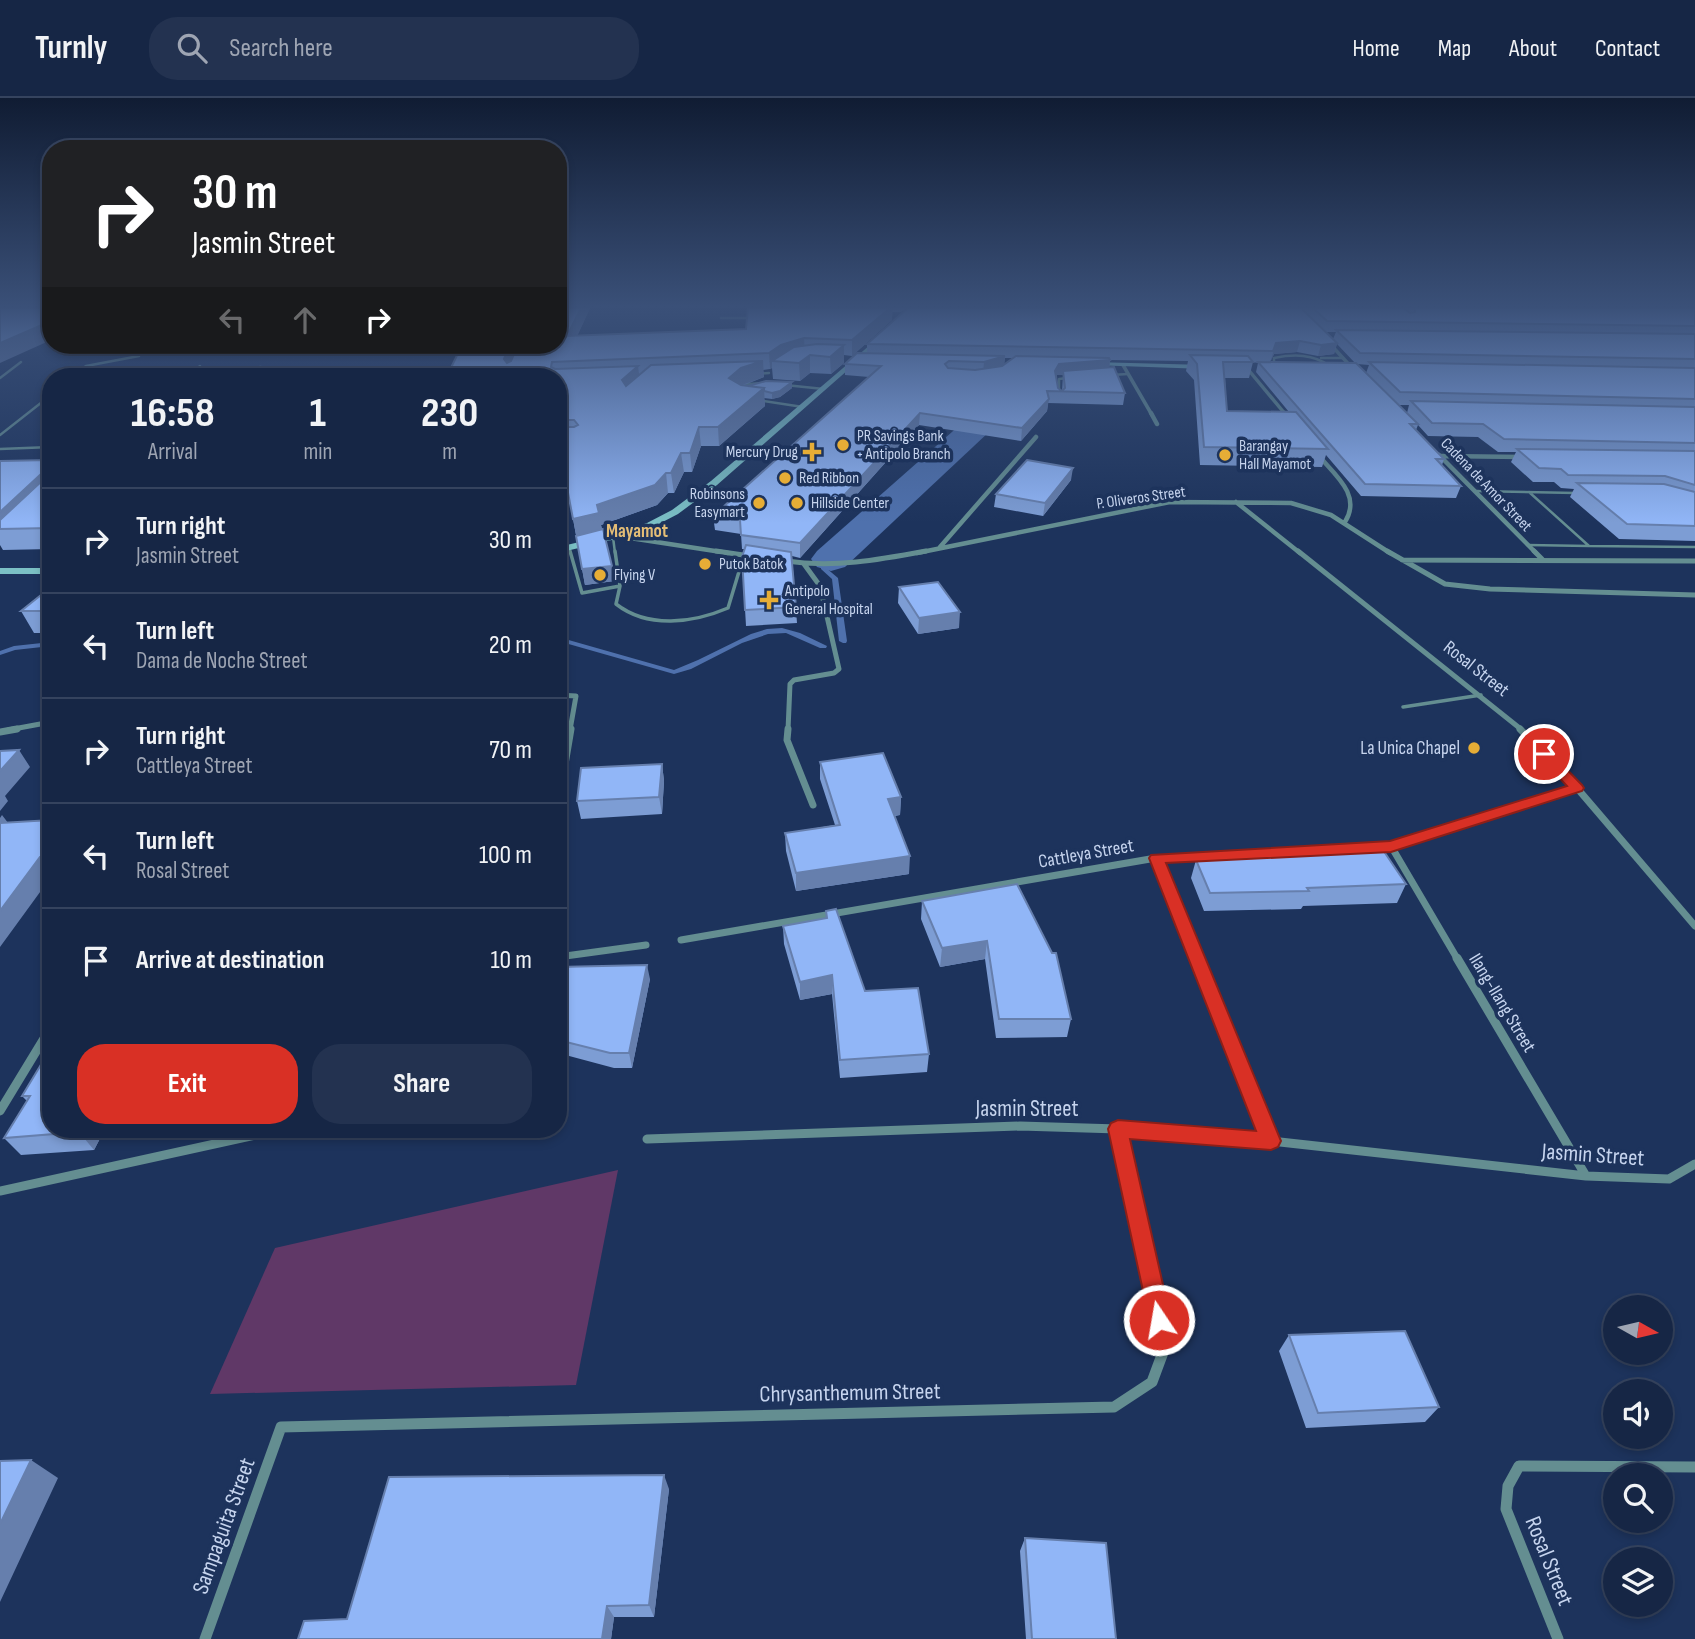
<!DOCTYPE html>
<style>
:root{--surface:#162645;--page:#233250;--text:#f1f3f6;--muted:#9ea5b3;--line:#35435e;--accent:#d93025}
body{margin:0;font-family:"Sofia Sans Condensed",sans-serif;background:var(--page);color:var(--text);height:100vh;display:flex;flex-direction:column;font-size:26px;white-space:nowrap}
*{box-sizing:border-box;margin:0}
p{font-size:23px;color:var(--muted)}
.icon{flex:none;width:38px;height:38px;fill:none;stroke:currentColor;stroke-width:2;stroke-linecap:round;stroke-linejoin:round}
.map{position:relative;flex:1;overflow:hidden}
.side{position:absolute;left:42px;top:270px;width:525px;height:770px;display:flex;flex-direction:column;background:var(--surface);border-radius:28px;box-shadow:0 4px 10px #0003,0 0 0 2px var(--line)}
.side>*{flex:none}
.hud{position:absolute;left:42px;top:42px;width:525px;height:214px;border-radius:28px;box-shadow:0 4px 10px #0003,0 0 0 2px var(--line);background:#202124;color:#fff;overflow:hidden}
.needle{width:46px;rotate:98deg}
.tools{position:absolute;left:1603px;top:1197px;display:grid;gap:14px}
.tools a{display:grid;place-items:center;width:70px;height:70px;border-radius:50%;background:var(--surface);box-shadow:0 4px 10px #0003,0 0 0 2px var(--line);font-size:35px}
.pin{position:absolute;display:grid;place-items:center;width:60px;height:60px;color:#fff;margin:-30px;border:4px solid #fff;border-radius:50%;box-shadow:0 2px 7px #0007}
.me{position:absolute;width:77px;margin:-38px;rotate:348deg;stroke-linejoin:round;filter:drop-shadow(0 0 5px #0008)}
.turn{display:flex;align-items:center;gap:24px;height:147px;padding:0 35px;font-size:32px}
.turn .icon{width:91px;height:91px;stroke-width:2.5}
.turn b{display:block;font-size:49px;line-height:60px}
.lanes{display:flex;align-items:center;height:66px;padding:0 35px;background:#0003;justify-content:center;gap:35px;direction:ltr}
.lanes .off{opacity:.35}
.eta{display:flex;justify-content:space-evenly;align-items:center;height:119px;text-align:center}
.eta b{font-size:42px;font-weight:700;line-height:49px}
.action{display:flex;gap:14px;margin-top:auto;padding:14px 35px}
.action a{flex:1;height:80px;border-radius:28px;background:var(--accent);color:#fff;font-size:28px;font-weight:700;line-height:80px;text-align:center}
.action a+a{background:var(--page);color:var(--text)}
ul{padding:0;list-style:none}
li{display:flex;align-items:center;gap:21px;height:105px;padding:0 35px;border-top:2px solid var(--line)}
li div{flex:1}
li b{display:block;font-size:26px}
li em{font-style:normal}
header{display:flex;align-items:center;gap:42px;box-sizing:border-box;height:98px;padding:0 35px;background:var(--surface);border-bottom:2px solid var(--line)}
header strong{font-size:33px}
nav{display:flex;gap:38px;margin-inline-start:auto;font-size:24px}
.search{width:490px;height:63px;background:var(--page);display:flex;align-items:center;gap:18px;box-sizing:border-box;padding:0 24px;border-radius:28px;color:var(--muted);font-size:26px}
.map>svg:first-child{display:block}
</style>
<header>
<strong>Turnly</strong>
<div class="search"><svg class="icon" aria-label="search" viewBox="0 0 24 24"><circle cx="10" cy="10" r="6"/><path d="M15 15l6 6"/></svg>Search here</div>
<nav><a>Home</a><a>Map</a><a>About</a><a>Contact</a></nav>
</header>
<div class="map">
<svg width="1695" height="1541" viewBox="0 0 1695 1541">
<rect width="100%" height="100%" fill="#1d335c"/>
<path fill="#603867" d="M618 1072 576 1287 210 1296 275 1150Z"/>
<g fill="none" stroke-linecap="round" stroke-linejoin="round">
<path fill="#4f71ad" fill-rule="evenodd" d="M821 469H825L838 480 847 543 846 545H843L839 543 832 481 821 471Z
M782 530 800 535 827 548 826 550H820L786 535 768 536 742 545 691 571 674 576 558 543V539L674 572 698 562 751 536 767 531Z
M51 544V548L15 552 0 557V553L14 548Z"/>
<path fill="#4f71ad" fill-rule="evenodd" d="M1030 272 1040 274 1044 280 1040 286 845 469 831 473 817 469 811 461 817 453 1020 274Z"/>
<path stroke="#648e91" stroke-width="2.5" d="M721 220H753
M1321 260H1343
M260 269 292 273 293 278
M1274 270V260C1294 256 1313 256 1330 268
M757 276 769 275
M1111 277 1128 276
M70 278 86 268 139 258
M127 278 134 272
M189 278 200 268
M0 280 21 264
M785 287 824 291
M741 290 748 286 765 285
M1059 295V281L1067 280
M757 302 803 309
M0 337 51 297
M0 351 51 349
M1475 393 1576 395
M613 439 615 455
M1527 447 1589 448 1529 394
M1589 448 1695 449
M569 450 570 455"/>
<path stroke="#648e91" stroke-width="3.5" d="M570 453 582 495 620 488
M615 453 620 488 616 506C648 531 693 525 728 510L744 457
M1403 609 1481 597"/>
<path stroke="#648e91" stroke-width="3.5" d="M1331 247 1354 272
M1123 267 1152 317
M1246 269 1286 317"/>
<path stroke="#648e91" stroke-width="4.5" d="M1151 315 1157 326
M1284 315 1289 321
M1318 357C1335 377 1362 397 1345 424
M1439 357 1536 455
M1441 358 1523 359
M1236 404 1300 455
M617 438 728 455
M940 449 1036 339
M917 455 1170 404 1291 405 1331 417 1390 455"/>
<path stroke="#648e91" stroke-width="5" d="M716 453 750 458
M1298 453 1522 632
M1387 453 1445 486 1490 491 1695 497
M1534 453 1542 461
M1402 462 1695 463
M786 463C834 470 878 462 926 453
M558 597 576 598 570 632
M8 632 51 624
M788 632 790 586 794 582 834 575 839 571 820 488 804 466"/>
<path stroke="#648e91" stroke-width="7" d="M788 631 787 642 813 707
M1520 631 1577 690 1695 828
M0 634 17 631
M558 708 571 631
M1391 748 1458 862
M1156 760 1197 862
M681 842 1156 760 1391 748 1577 690
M558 859 646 847"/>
<path stroke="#648e91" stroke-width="9" d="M1197 860 1271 1043
M1457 860 1586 1078
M0 1013 51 929
M1118 1031 1146 1159
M647 1041 1020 1028 1118 1031 1271 1043 1586 1078 1669 1081 1695 1066
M0 1093 283 1031"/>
<path stroke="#648e91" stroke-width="11" d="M205 1541 281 1329 1114 1309 1152 1284 1165 1249 1145 1157
M1558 1541 1506 1411 1508 1388 1519 1368 1695 1369"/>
<path fill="#7bc0c5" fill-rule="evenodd" d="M877 241 882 242 717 387 678 416 653 429 620 440 558 455V449L614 436 647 425 672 412 711 383Z
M1093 264 1206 267 1209 269 1206 271 1091 267Z
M0 470H51V476H0Z"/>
</g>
<path fill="#7d9dd4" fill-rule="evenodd" d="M590 210 577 238 746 231 748 210H907L901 214H892V222L852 258 844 257V265L831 276 810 275 800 283 773 281 772 270 770 271 763 272 764 279 742 288H748L792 284V290L780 299 772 301 764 300 765 308 719 348H701L692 374H684L674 395H668L657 407 601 427 614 483 585 487 570 404 563 422 558 421V278H447L558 247Z
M908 210H1695V443L1619 441 1570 399 1574 391 1561 390 1554 384H1533L1511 364 1516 354H1498L1478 339 1428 338 1418 327 1416 332 1444 361 1442 367 1461 388 1456 400 1361 398 1326 357 1322 369 1200 367 1194 282 1186 273 1188 263 1110 262 1109 270 1125 295 1123 307 1048 305 1047 313 1021 343 919 327 800 460 792 458 797 525 746 528 742 459 745 451H742L741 436 715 432 713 418 869 279 845 277V266L867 255V246ZM1326 234H1336L1333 241ZM1337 246 1355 265 1270 264 1274 256 1297 254 1318 258 1334 256ZM1005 260H1013L1004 267ZM1253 264 1258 265 1256 274 1289 314 1227 313 1225 280H1249ZM1357 266 1369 267 1366 275ZM1057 277H1063L1062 293 1058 290 1056 280ZM1398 307H1409L1407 315Z
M51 362V451L3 452 0 447V363Z
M1071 382 1043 418 994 409 996 396Z
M51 489V535H34L21 513Z
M899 489 959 530 918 536 898 505Z
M820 664 901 699 900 717 895 718 909 776 796 793 786 753 785 735 835 727 820 681Z
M662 666 664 683 662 716 581 721 577 703Z
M51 722V779L8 725Z
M1196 762 1406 786 1397 805 1303 808 1301 811 1204 813 1191 780Z
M1017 786 1071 921 1067 939 996 940 985 861 940 869 921 821 922 803Z
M783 828 865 893 929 956 927 974 840 980 832 896 800 902 784 846Z
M558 869 650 881 632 970H614L558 955Z
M51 950 105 1031 94 1052 21 1057 4 1040 27 1003 22 998Z
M1289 1237 1439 1309 1425 1324 1306 1330 1279 1253Z
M669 1391 654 1519H614L611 1541H298Z
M1025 1440 1116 1541H1026L1020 1453Z"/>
<path fill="#667fad" d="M581 210H590L570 254 567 238Z
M890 210H893L892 222 852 258V242Z
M51 223V242L0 265V245Z
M804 240 805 256 772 263V270L770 271 769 255 781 247Z
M1300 243 1297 254 1274 256 1270 265 1276 245Z
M1337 245 1334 256 1318 258 1321 247Z
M509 247H520L507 278 504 261Z
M844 247V265L831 276 830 259Z
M810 257V275L800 283 799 265Z
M1005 258 1004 269 983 276 984 264Z
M1110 262 1109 273H1063V277H1057L1053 285 1055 273 1059 266Z
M763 263 764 279 742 287 730 297 729 280 741 270Z
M638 268 640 284 625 299 622 282Z
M792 284V290L780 299 772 301V295Z
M764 290 765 308 719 348 718 329Z
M1049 301 1047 313 1021 343 1022 330Z
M920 315 919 327 800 460V445Z
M699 329 701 348 692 374 690 355Z
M681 355 684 374 674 395 671 375Z
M1073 370 1071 382 1043 418 1045 405Z
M666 375 668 395 657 407 601 427 603 436 577 442 573 421 597 407Z
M41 376 51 394 0 431V414Z
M566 384 570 403 563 422 559 401Z
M612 468 614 483 585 487 582 471Z
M960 514 959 530 918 536 919 520Z
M19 652 30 669 5 698 8 703 0 713V673Z
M662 666 664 683 662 716 659 699Z
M901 699 900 717 888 718V701Z
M2 717 15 734 0 732V720Z
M910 758 909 776 796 793V775Z
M40 759 51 774V779L0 849V813Z
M987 843 985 861 940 869 942 850Z
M647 867 650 881 632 970 629 955Z
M832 877V896L800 902V884Z
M81 1031H105L94 1052 79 1034Z
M31 1362 58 1380 0 1504V1426Z
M664 1377 669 1391 654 1519 649 1507Z
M607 1508 614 1519 611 1541H602Z"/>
<path fill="#91b6f7" stroke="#667fad" stroke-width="2" d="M0 210H51V223L0 245Z
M558 210H581L567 238 746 231 748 210H890L852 242 804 240 781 247 769 255 552 264 551 269 555 271 638 268 622 282 626 288 651 267 763 263 741 270 729 280 741 287 764 290 718 329H699L690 355H681L671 375H666L655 387 597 407 599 415 573 421 566 384 558 401V353L567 342H558V329H574L578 327 574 322H558V278H447L462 247H509L504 261 507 265 511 263 518 247H558Z
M908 210H1301L1337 245 1321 247 1300 243 1276 245 1273 253 867 246Z
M1313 210H1403L1410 215 1415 214V210H1695V228L1327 223Z
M1336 232 1695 236V261L1360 255Z
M817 246 844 247 830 259 810 257 799 265 772 263 794 249Z
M857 255 1005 258 984 264 949 263 945 266 948 270 975 272 1002 268 1016 258 1109 260 1110 262 1059 266 1055 273 1058 290 1062 293 1065 290 1063 273 1114 269 1125 295 1047 293 1049 301 1022 330 920 315 800 445 741 437 740 422 713 418 881 268 845 266Z
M1190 257 1248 258 1253 264H1223L1227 313 1296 314 1328 351 1204 349 1197 266Z
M1258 264 1356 265 1418 326H1410L1444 361H1436L1461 388 1365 386Z
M1369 264 1695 270V301L1400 294Z
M766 283 792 284 780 293 772 295 764 293V290L748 288Z
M1411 303 1695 309V345L1504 341 1483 326 1432 325Z
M1517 351 1695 353V387L1665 378 1568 377 1561 371 1539 370Z
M51 362V430L0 431V422L43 382 44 378 41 376 0 414V363Z
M1027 362 1073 370 1045 405 996 396Z
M1577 385 1664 386 1695 394V428L1627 426Z
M603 431 612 468 582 471 576 438Z
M746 447 791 454 796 509 745 512 742 459Z
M938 484 960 514 919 520 899 489Z
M51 489V513H21Z
M19 652 0 673V653Z
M883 655 901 699 888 701 910 758 796 775 785 735 840 727 820 664Z
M662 666 659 699 577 703 581 670Z
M51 722V758L40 759 0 813V725Z
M1383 752 1406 786 1307 790 1309 793 1210 795 1196 762Z
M1017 786 1052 855H1056L1071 921H999L987 843 942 850 922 803Z
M836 811 865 893 918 890 929 956 840 962 832 877 800 884 783 828 827 820 826 813Z
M647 867 629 955H610L558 942V869Z
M51 950V1031H81L79 1034 4 1040 30 998H22Z
M1405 1233 1439 1309 1318 1315 1289 1237Z
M31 1362 0 1426V1363Z
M664 1377 649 1507 607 1508 602 1541H298L304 1523 347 1521 389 1379Z
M1025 1440 1106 1445 1116 1541H1032Z"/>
<linearGradient id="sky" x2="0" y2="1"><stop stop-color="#101c33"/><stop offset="0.49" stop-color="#3a5078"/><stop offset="1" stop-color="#3a5078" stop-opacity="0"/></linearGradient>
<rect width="1695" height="425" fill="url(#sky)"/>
<path fill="#d93025" stroke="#8d1f18" stroke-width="2" d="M1544 652 1549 653 1582 687 1584 690 1582 693 1391 754 1166 765 1281 1043 1278 1049 1271 1052 1130 1041 1171 1222 1168 1230 1159 1233 1151 1230 1108 1031 1111 1025 1118 1022 1256 1033 1149 760 1151 757 1390 743 1567 688 1537 656Z"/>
<g fill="#e6ad36" stroke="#1d335c" stroke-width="2.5">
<circle cx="843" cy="347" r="7"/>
<path d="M808.5 343.5h7v7h7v7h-7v7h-7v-7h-7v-7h7z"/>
<circle cx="1225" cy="357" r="7"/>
<circle cx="785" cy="380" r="7"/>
<circle cx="759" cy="405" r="7"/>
<circle cx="797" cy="405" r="7"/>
<circle cx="705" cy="466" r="7"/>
<circle cx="600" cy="477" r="7"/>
<path d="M765.5 491.5h7v7h7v7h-7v7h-7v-7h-7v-7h7z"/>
<circle cx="1474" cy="650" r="7"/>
</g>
<g text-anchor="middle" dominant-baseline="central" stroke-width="7" stroke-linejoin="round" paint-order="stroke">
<g font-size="16" fill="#c6d4ee" stroke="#1d335c" text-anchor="start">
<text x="857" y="338">PR Savings Bank<tspan x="857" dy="18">- Antipolo Branch</tspan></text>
<text x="1239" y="348">Barangay<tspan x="1239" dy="18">Hall Mayamot</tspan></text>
<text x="798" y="354" text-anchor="end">Mercury Drug</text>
<text x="799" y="380">Red Ribbon</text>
<text x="745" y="396" text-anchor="end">Robinsons<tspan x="745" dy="18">Easymart</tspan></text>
<text x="811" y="405">Hillside Center</text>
<text x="719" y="466">Putok Batok</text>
<text x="614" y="477">Flying V</text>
<text x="785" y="493">Antipolo<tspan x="785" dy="18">General Hospital</tspan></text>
</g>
<g font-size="16" fill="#c6d4ee" stroke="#1d335c">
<text transform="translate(1486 387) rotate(46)">Cadena de Amor Street</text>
<text transform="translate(1141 400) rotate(-8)">P. Oliveros Street</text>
</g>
<g font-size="19" font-weight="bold" fill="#e4bd76" stroke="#1d335c">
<text x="637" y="433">Mayamot</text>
</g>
<g font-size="19" fill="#c6d4ee" stroke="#1d335c">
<text transform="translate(1476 571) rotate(38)">Rosal Street</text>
<text transform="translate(1086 756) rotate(-10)">Cattleya Street</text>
<text transform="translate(1502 905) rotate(59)">Ilang-Ilang Street</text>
</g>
<g font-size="19" fill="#c6d4ee" stroke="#1d335c" text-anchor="end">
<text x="1460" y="650">La Unica Chapel</text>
</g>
<g font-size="23" fill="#c6d4ee" stroke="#1d335c">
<text x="1027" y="1011">Jasmin Street</text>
<text transform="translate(1593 1057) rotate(4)">Jasmin Street</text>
<text transform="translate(850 1295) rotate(-1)">Chrysanthemum Street</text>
<text transform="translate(224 1428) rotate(-70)">Sampaguita Street</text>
<text transform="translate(1549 1463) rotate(68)">Rosal Street</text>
</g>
</g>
</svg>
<div class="tools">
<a><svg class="needle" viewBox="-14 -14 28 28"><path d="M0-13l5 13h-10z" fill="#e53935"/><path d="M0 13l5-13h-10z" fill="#9ea5b3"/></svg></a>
<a><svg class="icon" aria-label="sound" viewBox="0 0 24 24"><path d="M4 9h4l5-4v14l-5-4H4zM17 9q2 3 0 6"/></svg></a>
<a><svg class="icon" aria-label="search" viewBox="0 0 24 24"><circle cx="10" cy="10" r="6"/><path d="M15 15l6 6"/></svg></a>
<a><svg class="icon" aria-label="layers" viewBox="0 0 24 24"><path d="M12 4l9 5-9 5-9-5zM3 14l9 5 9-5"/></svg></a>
</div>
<div class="pin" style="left:1544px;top:656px;background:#d93025"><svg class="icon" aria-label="arrive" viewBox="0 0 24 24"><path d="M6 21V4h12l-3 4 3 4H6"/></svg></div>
<svg class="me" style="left:1159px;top:1222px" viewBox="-20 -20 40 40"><circle r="17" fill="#d93025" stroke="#fff" stroke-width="3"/><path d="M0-11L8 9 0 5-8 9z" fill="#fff"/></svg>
<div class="hud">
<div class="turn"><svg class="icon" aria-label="right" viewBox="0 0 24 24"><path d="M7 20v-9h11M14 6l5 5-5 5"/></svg><div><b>30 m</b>Jasmin Street</div></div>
<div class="lanes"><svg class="icon off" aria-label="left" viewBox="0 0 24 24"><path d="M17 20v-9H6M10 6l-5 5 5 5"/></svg><svg class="icon off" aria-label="ahead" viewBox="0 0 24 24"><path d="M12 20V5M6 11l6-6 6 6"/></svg><svg class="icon" aria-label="right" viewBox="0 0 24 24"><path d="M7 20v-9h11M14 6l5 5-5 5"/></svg></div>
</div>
<section class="side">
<div class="eta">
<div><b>16:58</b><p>Arrival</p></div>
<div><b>1</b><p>min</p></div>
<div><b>230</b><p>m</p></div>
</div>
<ul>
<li><svg class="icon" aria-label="right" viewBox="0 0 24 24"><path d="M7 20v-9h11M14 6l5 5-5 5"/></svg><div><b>Turn right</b><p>Jasmin Street</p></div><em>30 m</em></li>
<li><svg class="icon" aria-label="left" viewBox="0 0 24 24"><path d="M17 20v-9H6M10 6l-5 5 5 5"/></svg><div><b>Turn left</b><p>Dama de Noche Street</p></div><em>20 m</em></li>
<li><svg class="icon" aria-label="right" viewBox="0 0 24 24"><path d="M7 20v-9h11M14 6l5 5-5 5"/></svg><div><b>Turn right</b><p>Cattleya Street</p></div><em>70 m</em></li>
<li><svg class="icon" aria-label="left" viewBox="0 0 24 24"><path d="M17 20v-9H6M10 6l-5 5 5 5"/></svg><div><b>Turn left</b><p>Rosal Street</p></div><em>100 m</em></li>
<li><svg class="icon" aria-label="arrive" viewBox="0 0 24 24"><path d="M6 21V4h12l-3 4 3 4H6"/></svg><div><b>Arrive at destination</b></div><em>10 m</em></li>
</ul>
<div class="action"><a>Exit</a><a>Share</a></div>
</section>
</div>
